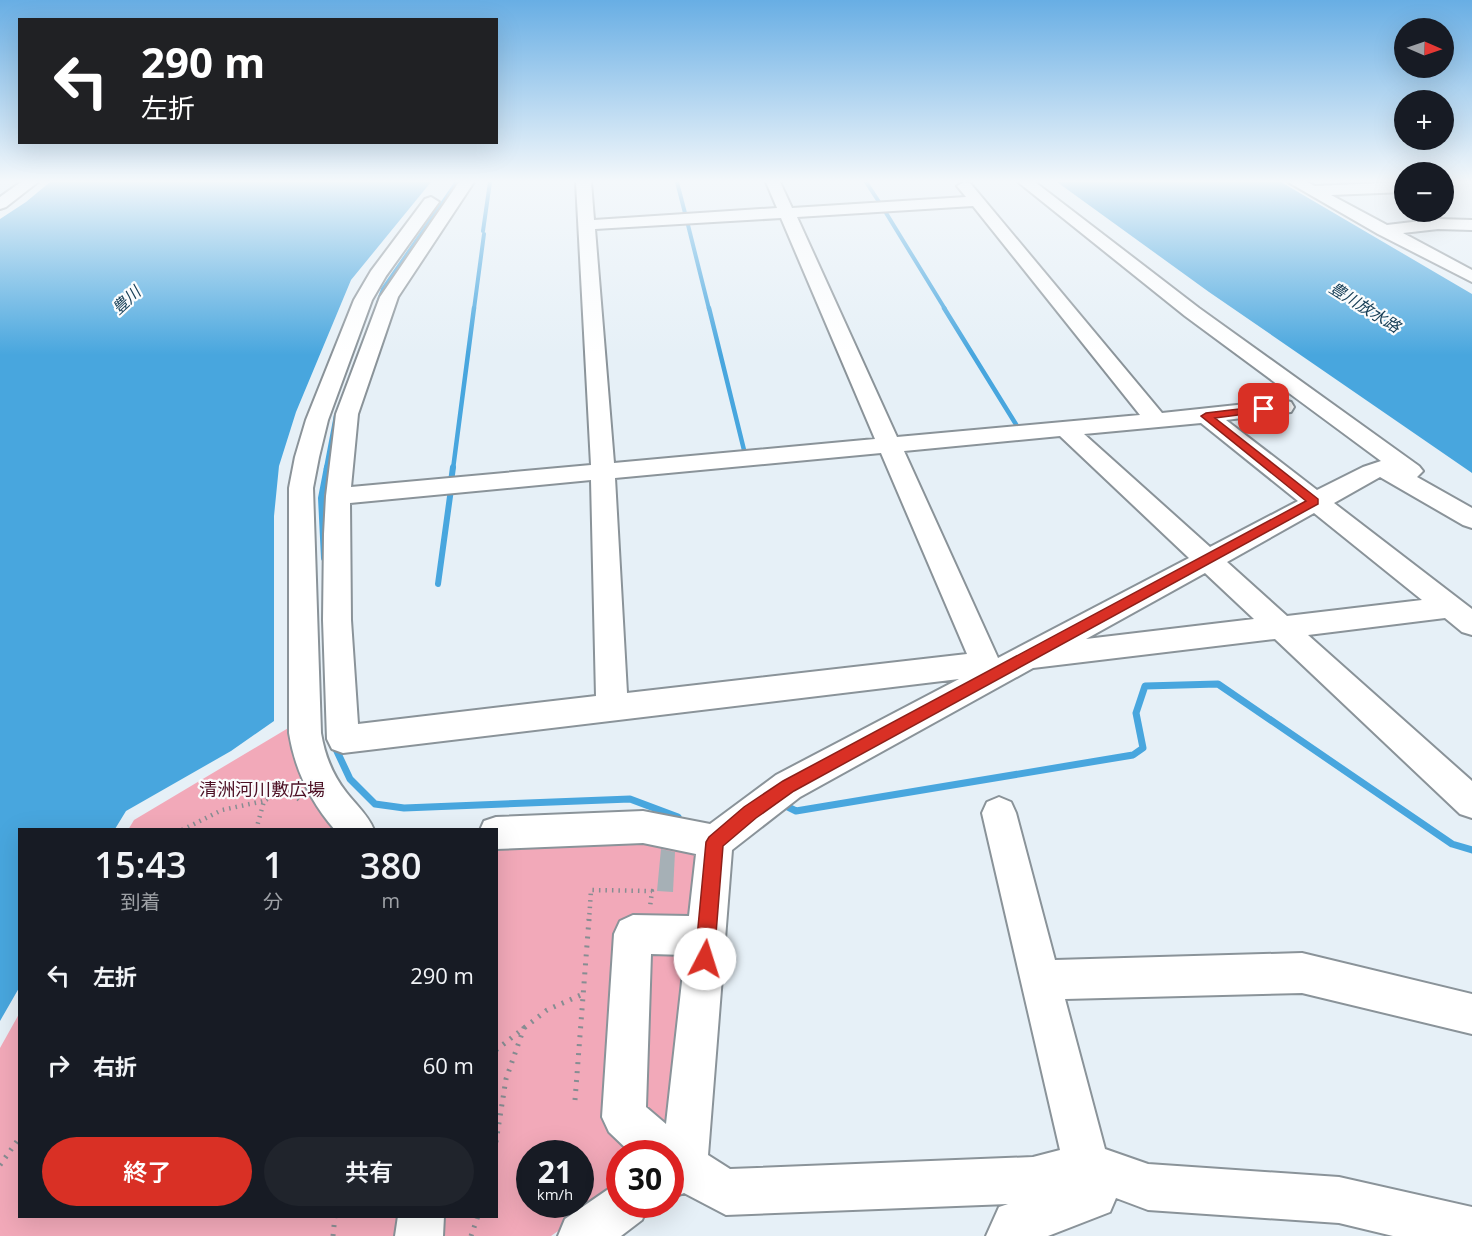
<!DOCTYPE html>
<html lang="ja">
<meta charset="utf-8">
<style>
:root{--surface:#171b24;--page:#20242c;--text:#f1f3f6;--muted:#9ea1a6;--accent:#d93025}
body{margin:0;font-family:"Open Sans","Noto Sans JP",sans-serif;background:var(--page);color:var(--text);height:100vh;display:flex;flex-direction:column;font-size:22px;white-space:nowrap}
*{box-sizing:border-box;margin:0}
p{font-size:20px;color:var(--muted)}
.icon{flex:none;width:33px;height:33px;fill:none;stroke:currentColor;stroke-width:2;stroke-linecap:round;stroke-linejoin:round}
.map{position:relative;flex:1;overflow:hidden}
.sheet{position:absolute;left:18px;top:828px;width:480px;height:390px;display:flex;flex-direction:column;background:var(--surface);border-radius:0px;box-shadow:0 6px 24px #0002}
.sheet>*{flex:none}
.hud{position:absolute;left:18px;top:18px;width:480px;height:126px;border-radius:0px;box-shadow:0 6px 24px #0002;background:#202124;color:#fff;overflow:hidden}
.needle{width:39px;rotate:92deg}
.tools{position:absolute;left:1394px;top:18px;display:grid;gap:12px}
.tools a{display:grid;place-items:center;width:60px;height:60px;border-radius:50%;background:var(--surface);box-shadow:0 6px 24px #0002;font-size:30px}
.speed{position:absolute;left:516px;top:1140px;display:flex;gap:12px;font-size:30px;font-weight:700;text-align:center}
.speed>*{display:grid;place-content:center;width:78px;height:78px;border-radius:50%;background:var(--surface);box-shadow:0 6px 24px #0002;line-height:1}
.speed small{font-size:15px;font-weight:400}
.speed .limit{border:9px solid #d22;background:#fff;color:#111}
.pin{position:absolute;display:grid;place-items:center;width:51px;height:51px;color:#fff;margin:-26px;border-radius:12px;box-shadow:0 3px 9px #0006}
.me{position:absolute;width:66px;margin:-33px;rotate:5deg;stroke-linejoin:round;filter:drop-shadow(0 0 4px #0008)}
.turn{display:flex;align-items:center;gap:21px;height:126px;padding:0 24px;font-size:27px}
.turn .icon{width:78px;height:78px;stroke-width:2.5}
.turn b{display:block;font-size:42px;line-height:51px}
.eta{display:flex;justify-content:space-evenly;align-items:center;height:102px;text-align:center}
.eta b{font-size:36px;font-weight:600;line-height:42px}
.button{display:flex;gap:12px;margin-top:auto;padding:12px 24px}
.button a{flex:1;height:69px;border-radius:36px;background:var(--accent);color:#fff;font-size:24px;font-weight:600;line-height:69px;text-align:center}
.button a+a{background:var(--page);color:var(--text)}
ul{padding:0;list-style:none}
li{display:flex;align-items:center;gap:18px;height:90px;padding:0 24px}
li div{flex:1}
li b{display:block;font-size:22px}
li em{font-style:normal}
.map>svg:first-child{display:block}
</style>
<div class="map">
<svg width="1472" height="1236" viewBox="0 0 1472 1236">
<rect width="100%" height="100%" fill="#e6f0f7"/>
<path fill="#f2a9b9" fill-rule="evenodd" d="M295 724C295 771 305 793 334 829L128 830 134 820Z
M639 835 700 852 680 1103 648 1153 620 1154 619 1188 551 1236H429L431 1217 496 1216 497 844ZM530 1154H580V1204H530Z
M19 1014 20 1216 412 1217 411 1236H0V1048Z"/>
<path fill="#48a6de" d="M50 182H431L351 280 296 412 279 466 274 516V721L231 751 126 811 115 829 20 830 19 988 0 1021V219L26 202Z
M1057 182H1281L1472 294V473L1209 292Z"/>
<g fill="none" stroke-linecap="round" stroke-linejoin="round">
<path stroke="#48a6de" stroke-width="4" d="M677 182 686 217
M866 182 881 205
M883 208 945 309
M687 221 709 309
M483 231 490 182
M378 303 383 289 457 182
M474 309 484 234"/>
<path stroke="#48a6de" stroke-width="4.5" d="M709 308 744 450
M944 308 1017 426
M326 469 336 416
M453 469 474 308"/>
<path stroke="#48a6de" stroke-width="6" d="M451 482 453 467
M324 558 321 498 327 467
M438 584 451 489"/>
<path stroke="#48a6de" stroke-width="7" d="M334 745 350 779 375 804 404 808 630 799 678 817
M782 804 796 811 1133 755 1143 748 1136 713 1145 686 1218 684 1452 844 1472 850"/>
</g>
<path fill="#a6b0b6" d="M661 849 675 852 673 892 657 891Z"/>
<g fill="none" stroke-linecap="round" stroke-linejoin="round">
<g stroke="#8a9399" stroke-width="4">
<path id="minor" d="M21 182H38L6 207 0 209V197Z
M459 182H474L398 297 358 414 351 487 591 465 576 182H591L594 220 777 208 766 182H780L792 208 966 197 957 186 964 182 970 183 1162 413 1283 400 1291 402 1294 407 1291 412 1226 420 1317 490 1363 467 1381 461 1185 316 1018 182H1035L1199 308 1419 466 1423 471 1417 477 1472 508V528L1463 525 1380 477 1334 503 1472 609V635L1462 632 1445 618 1308 635 1472 781V818L1460 814 1275 639 1033 668 800 797 732 850 708 1155 730 1169 1033 1157 1060 1150 982 813 987 802 999 797 1011 802 1016 813 1055 960 1302 953 1472 994V1034L1302 993 1065 999 1105 1149 1148 1164 1339 1177 1472 1207V1236H1393L1339 1223 1148 1210 1116 1198 1110 1212 1048 1236H986L999 1207 1008 1204 726 1215 684 1193 670 1199V1154H632L609 1132 602 1117 614 934 620 921 633 915 689 916 696 854 643 843 496 849V830H480L484 821 496 817 643 811 710 824 776 775 959 679 343 753 332 749 327 739 323 620 324 534 326 496 336 414 380 297ZM973 206 1140 415 897 437 797 217ZM781 218 875 439 614 463 595 229ZM1201 423 1298 501 1210 547 1084 434ZM1060 436 1189 558 998 658 904 451ZM881 453 967 654 627 693 615 478ZM591 480 596 696 358 724 351 620 350 503ZM1314 513 1422 600 1287 616 1227 562ZM1205 573 1254 619 1086 639ZM651 954 685 955 666 1124 646 1107Z
M1288 182H1307L1315 186 1404 182V192L1331 195 1387 225 1438 219 1472 220V230L1438 229 1403 233 1472 270V282L1378 234Z
M431 197 439 202 386 276 372 300 328 420 319 457 313 488 321 733C325 756 332 774 346 792 356 805 368 815 374 830H335C310 801 295 770 289 733V488L295 457 306 420 354 300 371 271 425 199Z
M620 1183V1204H649L642 1220 621 1236H558L565 1219 610 1188Z
M398 1216H444L443 1236H395Z"/>
</g>
<path stroke="#878d92" stroke-width="4.5" stroke-dasharray="1.5 5" stroke-linecap="butt" d="M182 830 222 810 264 801
M256 830 264 801 285 788 302 802
M589 921 591 890 652 891 650 907"/>
<path stroke="#878d92" stroke-width="5" stroke-dasharray="2 7" stroke-linecap="butt" d="M496 1050 547 1010 583 994
M575 1100 589 919
M496 1142 506 1079 525 1025
M0 1165 20 1137
M333 1236 335 1216
M471 1236 478 1216"/>
<use href="#minor" fill="#fff" fill-rule="evenodd"/>
</g>
<linearGradient id="sky" x2="0" y2="1"><stop stop-color="#68aee4"/><stop offset="0.51" stop-color="#f4f8fb"/><stop offset="1" stop-color="#f4f8fb" stop-opacity="0"/></linearGradient>
<rect width="1472" height="355" fill="url(#sky)"/>
<path fill="#d93025" stroke="#8d1f18" stroke-width="1.5" d="M1264 406 1269 409 1268 411 1215 418 1318 499V504L794 791 756 818 723 846 714 959 711 965 705 968 698 965 695 959 706 842 709 837 744 807 783 781 1306 501 1201 416 1206 413Z"/>
<g text-anchor="middle" dominant-baseline="central" stroke-width="4.5" stroke-linejoin="round" paint-order="stroke">
<g font-size="16" font-style="italic" fill="#194058" stroke="#fafcfd">
<text transform="translate(126 300) rotate(-43)">豊川</text>
<text transform="translate(1365 307) rotate(32)">豊川放水路</text>
</g>
<g font-size="18" fill="#4c1024" stroke="#fafcfd">
<text x="262" y="789">清洲河川敷広場</text>
</g>
</g>
</svg>
<div class="tools">
<a><svg class="needle" viewBox="-14 -14 28 28"><path d="M0-13l5 13h-10z" fill="#e53935"/><path d="M0 13l5-13h-10z" fill="#9ea1a6"/></svg></a>
<a>+</a>
<a>−</a>
</div>
<div class="speed"><div>21<small>km/h</small></div><div class="limit">30</div></div>
<div class="pin" style="left:1264px;top:409px;background:#d93025"><svg class="icon" aria-label="arrive" viewBox="0 0 24 24"><path d="M6 21V4h12l-3 4 3 4H6"/></svg></div>
<svg class="me" style="left:705px;top:959px" viewBox="-20 -20 40 40"><circle r="19" fill="#fff"/><path d="M0-13L10 11 0 6-10 11z" fill="#d93025"/></svg>
<div class="hud">
<div class="turn"><svg class="icon" aria-label="left" viewBox="0 0 24 24"><path d="M17 20v-9H6M10 6l-5 5 5 5"/></svg><div><b>290 m</b>左折</div></div>
</div>
<section class="sheet">
<div class="eta">
<div><b>15:43</b><p>到着</p></div>
<div><b>1</b><p>分</p></div>
<div><b>380</b><p>m</p></div>
</div>
<ul>
<li><svg class="icon" aria-label="left" viewBox="0 0 24 24"><path d="M17 20v-9H6M10 6l-5 5 5 5"/></svg><div><b>左折</b></div><em>290 m</em></li>
<li><svg class="icon" aria-label="right" viewBox="0 0 24 24"><path d="M7 20v-9h11M14 6l5 5-5 5"/></svg><div><b>右折</b></div><em>60 m</em></li>
</ul>
<div class="button"><a>終了</a><a>共有</a></div>
</section>
</div>
